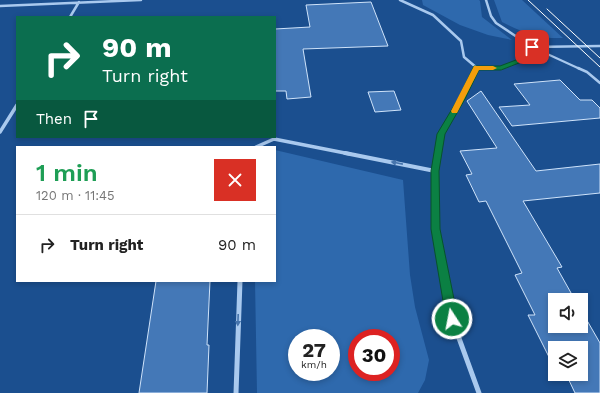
<!DOCTYPE html>
<meta charset="utf-8">
<style>
:root{--surface:#fff;--page:#f2f2f2;--text:#222;--muted:#767676;--line:#e0e0e0}
body{margin:0;font-family:"Work Sans",sans-serif;background:var(--page);color:var(--text);height:100vh;display:flex;flex-direction:column;font-size:15px;white-space:nowrap}
*{box-sizing:border-box;margin:0}
p{font-size:13px;color:var(--muted)}
.icon{flex:none;width:22px;height:22px;fill:none;stroke:currentColor;stroke-width:2;stroke-linecap:round;stroke-linejoin:round}
.map{position:relative;flex:1;overflow:hidden}
.details{position:absolute;left:16px;top:146px;width:260px;height:136px;display:flex;flex-direction:column;background:var(--surface);border-radius:0px;box-shadow:0 2px 6px #0003}
.details>*{flex:none}
.banner{position:absolute;left:16px;top:16px;width:260px;height:122px;border-radius:0px;box-shadow:0 2px 6px #0003;background:#0b6e4f;color:#fff;overflow:hidden}
.buttons{position:absolute;left:548px;top:293px;display:grid;gap:8px}
.buttons a{display:grid;place-items:center;width:40px;height:40px;border-radius:0px;background:var(--surface);box-shadow:0 2px 6px #0003;font-size:20px}
.speed{position:absolute;left:288px;top:329px;display:flex;gap:8px;font-size:20px;font-weight:700;text-align:center}
.speed>*{display:grid;place-content:center;width:52px;height:52px;border-radius:50%;background:var(--surface);box-shadow:0 2px 6px #0003;line-height:1}
.speed small{font-size:10px;font-weight:400}
.speed .limit{border:6px solid #d22;background:#fff;color:#111}
.pin{position:absolute;display:grid;place-items:center;width:34px;height:34px;color:#fff;margin:-17px;border-radius:8px;box-shadow:0 2px 6px #0006}
.me{position:absolute;width:44px;margin:-22px;rotate:349deg;stroke-linejoin:round;filter:drop-shadow(0 0 3px #0008)}
.turn{display:flex;align-items:center;gap:14px;height:84px;padding:0 20px;font-size:18px}
.turn .icon{width:52px;height:52px;stroke-width:2.5}
.turn b{display:block;font-size:28px;line-height:34px}
.then{display:flex;align-items:center;height:38px;padding:0 20px;background:#0003;gap:8px;font-size:15px}
.round{display:grid;place-items:center;flex:none;width:42px;height:42px;border-radius:0px;background:var(--page)}
.headline{display:flex;align-items:center;justify-content:space-between;height:68px;padding:0 20px}
h1{font-size:24px;font-weight:600;line-height:30px;color:#1e9e55}
ul{padding:0;list-style:none}
li{display:flex;align-items:center;gap:12px;height:60px;padding:0 20px;border-top:1px solid var(--line)}
li div{flex:1}
li b{display:block;font-size:15px}
li em{font-style:normal}
.map>svg:first-child{display:block}
</style>
<div class="map">
<svg width="600" height="393" viewBox="0 0 600 393">
<rect width="100%" height="100%" fill="#1b4f8f"/>
<path fill="#2e69ad" fill-rule="evenodd" d="M422 0H479L480 1 482 17 512 40 488 35 460 25 423 5Z
M494 0H522L563 38C539 39 524 33 502 22Z
M275 150 403 180 410 275 415 307 429 360 425 380 418 393H257L255 281H275ZM297 338H331V372H297ZM357 338H391V372H357Z"/>
<path fill="#4478b7" stroke="#cfe3fa" d="M371 2 388 46 303 49 311 97 287 99 286 91H275V29L310 27 306 5Z
M560 80 580 100H592L600 108V118L512 126 499 107 530 105 514 84Z
M394 91 401 110 375 112 368 92Z
M481 91 536 171 600 164V193L523 201 562 267 557 268 575 300H555V326H581V310L600 343V393H575L566 374H581V348H555V358L550 359 528 315H535L515 275 522 273 486 201 479 202 466 175 472 174 460 151 497 148 467 101Z
M156 281H210L207 345H209L207 393H139Z"/>
<g fill="none" stroke-linecap="round" stroke-linejoin="round">
<path stroke="#a9c9ee" stroke-width="2" d="M532 47 580 69"/>
<path stroke="#a9c9ee" stroke-width="2.5" d="M578 68 587 72 600 83"/>
<path stroke="#a9c9ee" stroke-width="2.5" d="M400 0 433 15 461 41 464 57 477 68
M486 0 491 16 496 23 532 47
M0 6 141 0
M70 17 79 2
M532 47 600 46
M477 68H501L527 58 532 47"/>
<path stroke="#a9c9ee" stroke-width="3.5" d="M477 68H501
M0 132 17 105
M256 147 274 139 350 154
M438 154 441 133 462 99 477 68"/>
<path stroke="#a9c9ee" stroke-width="4" d="M345 153 435 171
M438 153C432 189 435 225 442 261"/>
<path stroke="#a9c9ee" stroke-width="5" d="M441 260 452 319 479 393
M236 393 240 281"/>
<path stroke="#fff" stroke-width="1" d="M528 0 600 67
M547 9 600 58"/>
</g>
<defs><path id="oneway-solid" d="M-6-.8H1V-3.2L6.5 0L1 3.2V.8H-6Z"/></defs>
<g fill="#4674ac">
<use href="#oneway-solid" transform="translate(397 163) rotate(-169)"/>
<use href="#oneway-solid" transform="translate(238 320) rotate(92)"/>
</g>
<path fill="#0b8043" stroke="#07532c" d="M530 46 535 47 529 59 501 70H479L465 99 445 134 439 171 440 229 458 319 456 323 452 325 448 323 446 319 431 229V171L437 134 458 99 474 66H500L524 57Z"/>
<path fill="#f59e0b" d="M474 66H493L497 68 493 70H479L457 113H452L451 111Z"/>
</svg>
<div class="buttons">
<a><svg class="icon" aria-label="sound" viewBox="0 0 24 24"><path d="M4 9h4l5-4v14l-5-4H4zM17 9q2 3 0 6"/></svg></a>
<a><svg class="icon" aria-label="layers" viewBox="0 0 24 24"><path d="M12 4l9 5-9 5-9-5zM3 14l9 5 9-5"/></svg></a>
</div>
<div class="speed"><div>27<small>km/h</small></div><div class="limit">30</div></div>
<div class="pin" style="left:532px;top:47px;background:#d93025"><svg class="icon" aria-label="arrive" viewBox="0 0 24 24"><path d="M6 21V4h12l-3 4 3 4H6"/></svg></div>
<svg class="me" style="left:452px;top:319px" viewBox="-20 -20 40 40"><circle r="17" fill="#0b8043" stroke="#fff" stroke-width="3"/><path d="M0-11L8 9 0 5-8 9z" fill="#fff"/></svg>
<div class="banner">
<div class="turn"><svg class="icon" aria-label="right" viewBox="0 0 24 24"><path d="M7 20v-9h11M14 6l5 5-5 5"/></svg><div><b>90 m</b>Turn right</div></div>
<div class="then">Then<svg class="icon" aria-label="arrive" viewBox="0 0 24 24"><path d="M6 21V4h12l-3 4 3 4H6"/></svg></div>
</div>
<section class="details">
<div class="headline"><div><h1>1 min</h1><p>120 m · 11:45</p></div><a class="round" style="background:#d93025;color:#fff"><svg class="icon" aria-label="close" viewBox="0 0 24 24"><path d="M6 6l12 12M18 6L6 18"/></svg></a></div>
<ul>
<li><svg class="icon" aria-label="right" viewBox="0 0 24 24"><path d="M7 20v-9h11M14 6l5 5-5 5"/></svg><div><b>Turn right</b></div><em>90 m</em></li>
</ul>
</section>
</div>
